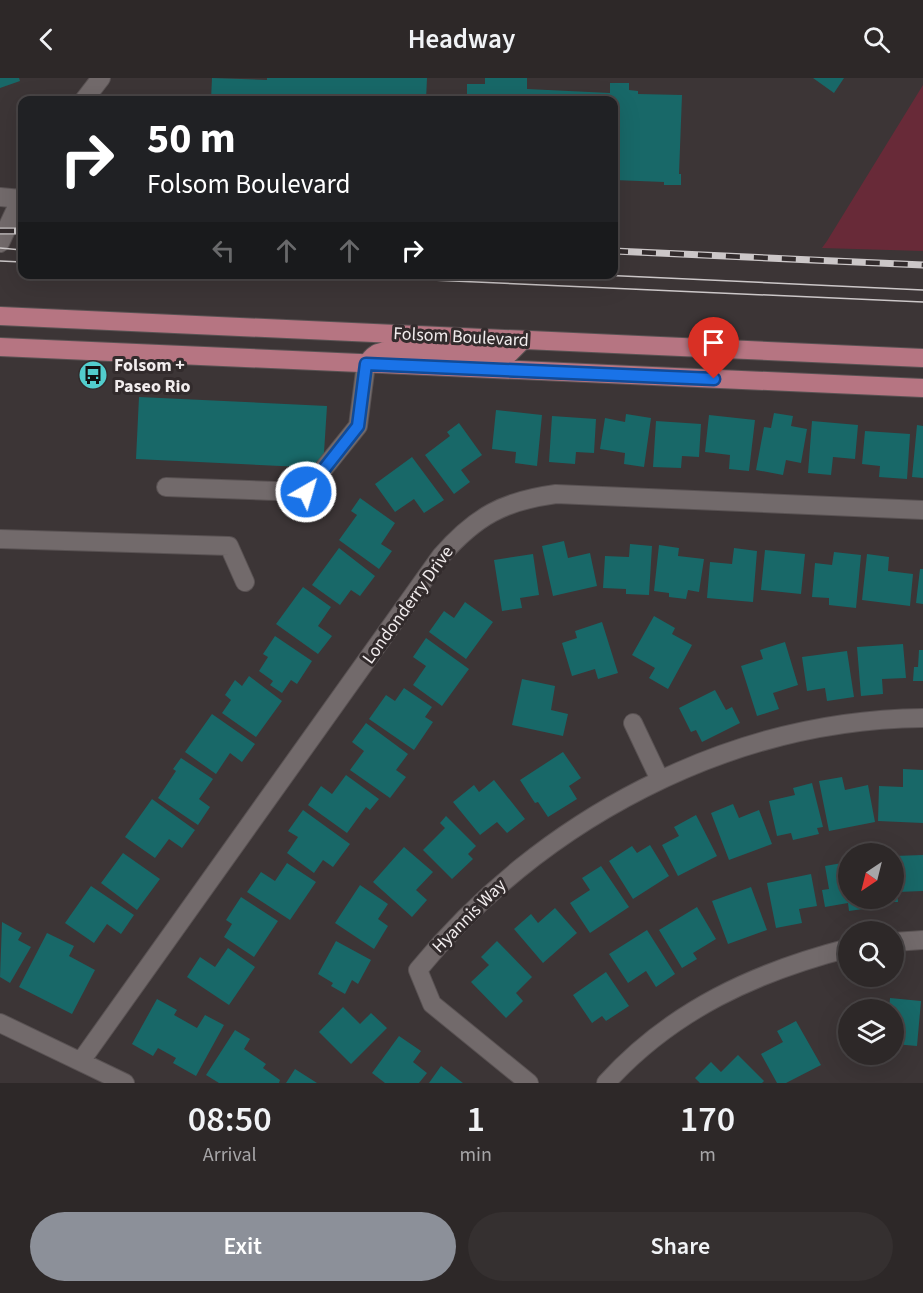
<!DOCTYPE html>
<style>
:root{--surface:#2d2828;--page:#353030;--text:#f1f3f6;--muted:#a7a6a8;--line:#484445;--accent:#8c9099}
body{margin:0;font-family:"Source Sans 3",sans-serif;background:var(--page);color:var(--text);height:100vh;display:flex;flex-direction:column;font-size:22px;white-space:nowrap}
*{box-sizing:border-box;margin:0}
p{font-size:20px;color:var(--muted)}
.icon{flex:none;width:33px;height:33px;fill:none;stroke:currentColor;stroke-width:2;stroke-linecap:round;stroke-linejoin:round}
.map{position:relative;height:1005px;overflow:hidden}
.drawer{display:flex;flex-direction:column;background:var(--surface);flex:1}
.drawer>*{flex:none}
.hud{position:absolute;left:18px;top:18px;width:600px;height:183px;border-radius:12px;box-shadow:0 6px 24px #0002,0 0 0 2px var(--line);background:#202124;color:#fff;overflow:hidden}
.needle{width:39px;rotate:215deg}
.controls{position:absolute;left:838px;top:765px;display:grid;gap:12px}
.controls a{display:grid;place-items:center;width:66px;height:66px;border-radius:50%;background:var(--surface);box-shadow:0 6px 24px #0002,0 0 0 2px var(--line);font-size:30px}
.pin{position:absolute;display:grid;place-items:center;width:51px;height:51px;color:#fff;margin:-62px -26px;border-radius:50% 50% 50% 0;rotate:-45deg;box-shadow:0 0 6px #0007}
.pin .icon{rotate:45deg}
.me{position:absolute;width:66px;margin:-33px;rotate:38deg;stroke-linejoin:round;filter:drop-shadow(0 0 4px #0008)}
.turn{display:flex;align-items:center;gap:21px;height:126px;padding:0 30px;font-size:27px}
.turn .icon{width:78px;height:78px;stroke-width:2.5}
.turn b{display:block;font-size:42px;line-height:51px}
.lanes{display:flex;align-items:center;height:57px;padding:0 30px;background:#0003;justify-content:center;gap:30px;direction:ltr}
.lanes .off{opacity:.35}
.eta{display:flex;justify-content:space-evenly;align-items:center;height:102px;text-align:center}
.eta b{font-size:36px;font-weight:600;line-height:42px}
.action{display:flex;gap:12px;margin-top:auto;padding:12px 30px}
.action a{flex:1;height:69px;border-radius:36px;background:var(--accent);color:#fff;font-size:24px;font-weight:600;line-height:69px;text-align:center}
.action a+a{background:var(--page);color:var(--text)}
header{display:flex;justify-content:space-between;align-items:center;height:78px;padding:0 30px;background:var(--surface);font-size:27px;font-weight:600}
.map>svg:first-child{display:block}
</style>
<header><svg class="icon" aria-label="back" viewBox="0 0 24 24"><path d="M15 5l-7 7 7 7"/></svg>Headway<svg class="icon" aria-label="search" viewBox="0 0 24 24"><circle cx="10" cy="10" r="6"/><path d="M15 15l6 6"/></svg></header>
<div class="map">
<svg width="923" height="1005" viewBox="0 0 923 1005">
<rect width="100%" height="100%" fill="#3c3536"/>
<path fill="#682a38" d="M923 7V173L822 170 827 163Z"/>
<path fill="#186868" d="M0 0H19L20 3 0 10Z
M212 0 267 2V0H427L426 22H211Z
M485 0H527V11L610 15V5H629V12L638 13V16L682 17 679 96H681V107H664V104L614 102V22H472V17H467V6H485Z
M813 0H844L834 15Z
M139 319 327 328 323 390 136 381Z
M496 332 542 337 537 388 515 385 516 374 492 371Z
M774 335 793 338 791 348 807 351 801 385 786 382 783 397 756 392 764 349 771 350Z
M626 336 651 340 644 389 624 386 625 375 600 371 605 340 625 344Z
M709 337 755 342 749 393 729 391 730 377 705 374Z
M552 338 596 341 594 375 576 374 575 386 549 384Z
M656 343 701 346 699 379 682 378 681 390 653 389Z
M812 343 858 347 855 381 833 379 831 397 808 395Z
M459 345 482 377 461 392 470 404 454 416 425 377 450 358 447 354Z
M917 347 923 348V400L912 399Z
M865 353 910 356 907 401 879 399 880 388 862 386Z
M412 379 444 422 424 435 414 421 395 434 375 406Z
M360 420 395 445 381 466 392 473 379 491 339 462 357 437 351 433Z
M564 463 568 480 590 475 597 508 553 518 542 468Z
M630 466 652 468 649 517 626 516V511L603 510 605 478 629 479Z
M659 467 679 470 678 478 704 481 699 514 688 512 686 521 669 519V515L654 513Z
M339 470 375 498 360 518 351 512 340 527 312 507Z
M734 470 757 473 753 524 707 520 710 484 732 486Z
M765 472 805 476 801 516 761 512Z
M834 474 861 477 856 530 829 527V520L812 519 815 485 832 487Z
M533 476 539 517 520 520 522 530 502 533 494 482Z
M867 476 889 479 888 493 913 496 910 528 862 522Z
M920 491H923V526L916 525Z
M303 509 331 529 318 548 332 558 318 576 276 546Z
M465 524 493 544 466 581 429 554 444 533 454 540Z
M654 538 675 550 672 556 692 567 668 611 649 600 655 590 632 577Z
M602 544 618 595 598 601 595 591 572 598 562 565 577 560 575 553Z
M275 558 312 583 297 606 291 602 282 615 270 607 273 603 259 593 268 579 263 576Z
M426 560 469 591 442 628 413 607 426 588 413 579Z
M785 564 798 607 773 615 779 631 757 638 741 588 763 581 760 572Z
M903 566 906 600 882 601 883 616 861 618 857 569Z
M919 572H923V603H913L914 589H918Z
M847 573 854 619 827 623 825 610 807 613 802 579Z
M249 598 282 623 256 659 222 635 231 622 225 617 235 602 242 608Z
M522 601 555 608 551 632 568 636 563 658 512 647Z
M404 610 432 629 425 639 433 644 414 672 369 641 386 617 395 623Z
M715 612 726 632 732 629 740 645 702 664 696 652 691 654 679 630Z
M212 636 255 666 242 684 230 675 216 696 185 674Z
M366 645 408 676 396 692 406 699 390 720 350 692 364 673 352 664Z
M563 674 581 700 569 708 577 721 548 739 538 724 535 725 520 702Z
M181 680 213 701 199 721 210 729 198 747 158 720 176 693 173 691Z
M903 691 923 692V745L878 743 879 708 903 709Z
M346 697 379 721 370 732 366 729 347 755 308 727 321 708 332 716Z
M842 699 845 712 868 707 875 744 829 753 819 703Z
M494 702 525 741 507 755 497 744 480 757 453 724 474 707 479 714Z
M812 705 823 749 817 750 819 756 793 762 791 755 777 758 769 723 795 717 793 710Z
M152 721 195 752 182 770 169 761 155 780 125 759Z
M733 726 739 740 759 732 772 766 729 782 711 735Z
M303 732 350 766 333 789 323 782 314 795 287 775 298 759 288 753Z
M696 737 717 778 678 798 662 767 679 758 674 749Z
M446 738 476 768 468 776 473 781 452 801 423 772 445 750 440 745Z
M650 767 669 798 633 821 609 783 632 768 637 775Z
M404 769 433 794 416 812 427 822 412 839 373 804Z
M123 775 160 801 137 832 101 805Z
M923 777V813L897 814 898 824H880V820H894V778Z
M287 785 316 804 290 842 247 814 261 794 275 803Z
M842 785 844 793 849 792V820H869L870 830 849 833 848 825 825 829 822 812 829 811 825 788Z
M601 788 629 829 590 855 570 825 590 812 582 800Z
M811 796 817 828 799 831 802 845 776 850 767 805Z
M360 807 388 826 378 841 388 848 374 871 335 845Z
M91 808 134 837 121 856 107 846 94 865 65 845Z
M751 809 767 852 728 866 712 823Z
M241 819 278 843 254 879 224 859 232 846 226 842Z
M697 829 716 861 693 875 697 881 682 890 659 852Z
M555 830 577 855 543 885 514 851 531 836 538 845Z
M2 844 22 855 18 862 31 869 10 905 0 899Z
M647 852 675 896 656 909 646 893 628 905 609 876Z
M47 855 74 868 69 878 95 892 72 936 19 909Z
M336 863 371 882 358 906 352 902 345 916 331 908 333 905 318 896Z
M497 863 532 899 516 915 523 923 506 940 471 904 489 887 481 879Z
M228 870 255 889 229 927 187 899 200 879 215 889Z
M606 894 629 928 606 943 602 938 592 945 573 917Z
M890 920 921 923 917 968 894 966V932H889Z
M157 921 177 932 174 937 197 950 205 937 224 947 196 998 173 985 176 980 158 970 153 978 132 966Z
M343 929 360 946 371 935 387 950 351 986 319 954Z
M796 943 821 987 786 1005H777L761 976 783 964 777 953Z
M235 952 250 961 244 971 266 986 263 990 280 1002 279 1005H219L206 997Z
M399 958 421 973 413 984 427 995 419 1005H385L372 995Z
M738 977 764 1003 762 1005H700L695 1000 711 984 721 994Z
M441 988 463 1005H429Z
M295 991 317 1005H286Z"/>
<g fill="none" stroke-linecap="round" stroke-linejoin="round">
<g stroke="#595253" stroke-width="20">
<path id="minor" d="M84 22 101 0
M0 119 21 121
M0 165 22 118
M166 409 305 414 358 348 366 286
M0 461 229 468 245 504
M633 645 660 702
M894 864 923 862
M0 945 125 1005
M81 983 441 478C476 438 504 423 556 416L923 432
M529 1005 432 926 418 892C540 742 728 642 923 640
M606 1005C672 932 756 894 849 870"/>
</g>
<g stroke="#595253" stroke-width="20">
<path id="major" d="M0 238 923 280
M0 269 923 310
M366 286C369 283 372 278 376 276 392 266 485 275 509 276L523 262"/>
</g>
<use href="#minor" stroke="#726a6b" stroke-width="18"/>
<use href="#major" stroke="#b67582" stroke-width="18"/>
<path stroke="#ccc7c8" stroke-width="1.5" d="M0 170 22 172
M0 183 22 184
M296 196 923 224
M579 196 923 212"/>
<g stroke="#ccc7c8" stroke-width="7">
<path id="rail" d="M0 153H22
M614 173 923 187"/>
</g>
<use href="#rail" stroke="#322b2c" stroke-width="4.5" stroke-dasharray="14" stroke-linecap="butt"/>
</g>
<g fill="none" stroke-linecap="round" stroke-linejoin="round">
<g stroke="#114b97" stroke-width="15">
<path id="route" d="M306 414 358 348 366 286 714 301"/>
</g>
<use href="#route" stroke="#1a73e8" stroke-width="10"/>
</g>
<defs>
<g id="bus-disc" transform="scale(1.5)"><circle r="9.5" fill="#52cdcd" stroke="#322b2c"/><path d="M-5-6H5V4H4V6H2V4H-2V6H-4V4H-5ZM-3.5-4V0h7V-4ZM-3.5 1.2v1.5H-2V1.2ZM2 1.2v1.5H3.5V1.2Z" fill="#111"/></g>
</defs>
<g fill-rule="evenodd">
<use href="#bus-disc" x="93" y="297"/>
</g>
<g text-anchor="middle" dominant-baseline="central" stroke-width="6" stroke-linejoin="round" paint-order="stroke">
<g font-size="18" fill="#f1eced" stroke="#322b2c">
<text transform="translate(461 259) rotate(3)">Folsom Boulevard</text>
<text transform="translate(408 527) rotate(-54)">Londonderry Drive</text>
<text transform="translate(469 838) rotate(-45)">Hyannis Way</text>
</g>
<g font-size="18" font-weight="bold" fill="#f1eced" stroke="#322b2c" text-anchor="start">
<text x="114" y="287">Folsom +<tspan x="114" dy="21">Paseo Rio</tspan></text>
</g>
</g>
</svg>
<div class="controls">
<a><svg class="needle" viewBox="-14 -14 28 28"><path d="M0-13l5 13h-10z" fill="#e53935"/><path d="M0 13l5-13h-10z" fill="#a7a6a8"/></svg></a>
<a><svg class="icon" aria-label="search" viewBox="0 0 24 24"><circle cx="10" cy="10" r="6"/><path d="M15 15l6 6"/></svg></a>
<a><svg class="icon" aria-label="layers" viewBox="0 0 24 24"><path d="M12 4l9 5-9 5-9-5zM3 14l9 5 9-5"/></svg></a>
</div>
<div class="pin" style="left:714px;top:301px;background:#d93025"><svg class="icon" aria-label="arrive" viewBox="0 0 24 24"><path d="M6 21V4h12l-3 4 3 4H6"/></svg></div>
<svg class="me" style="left:306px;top:414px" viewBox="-20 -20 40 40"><circle r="17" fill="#1a73e8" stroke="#fff" stroke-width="3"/><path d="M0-11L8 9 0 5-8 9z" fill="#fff"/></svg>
<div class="hud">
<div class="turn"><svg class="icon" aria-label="right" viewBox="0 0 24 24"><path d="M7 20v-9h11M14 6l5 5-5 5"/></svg><div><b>50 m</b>Folsom Boulevard</div></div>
<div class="lanes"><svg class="icon off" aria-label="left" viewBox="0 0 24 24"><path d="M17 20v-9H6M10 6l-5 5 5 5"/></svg><svg class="icon off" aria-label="ahead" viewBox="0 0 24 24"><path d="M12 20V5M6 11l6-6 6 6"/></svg><svg class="icon off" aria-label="ahead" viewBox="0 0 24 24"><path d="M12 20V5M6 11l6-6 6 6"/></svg><svg class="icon" aria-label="right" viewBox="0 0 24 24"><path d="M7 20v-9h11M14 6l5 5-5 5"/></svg></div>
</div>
</div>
<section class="drawer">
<div class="eta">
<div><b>08:50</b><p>Arrival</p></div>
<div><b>1</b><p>min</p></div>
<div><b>170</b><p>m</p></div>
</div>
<div class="action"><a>Exit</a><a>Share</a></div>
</section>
